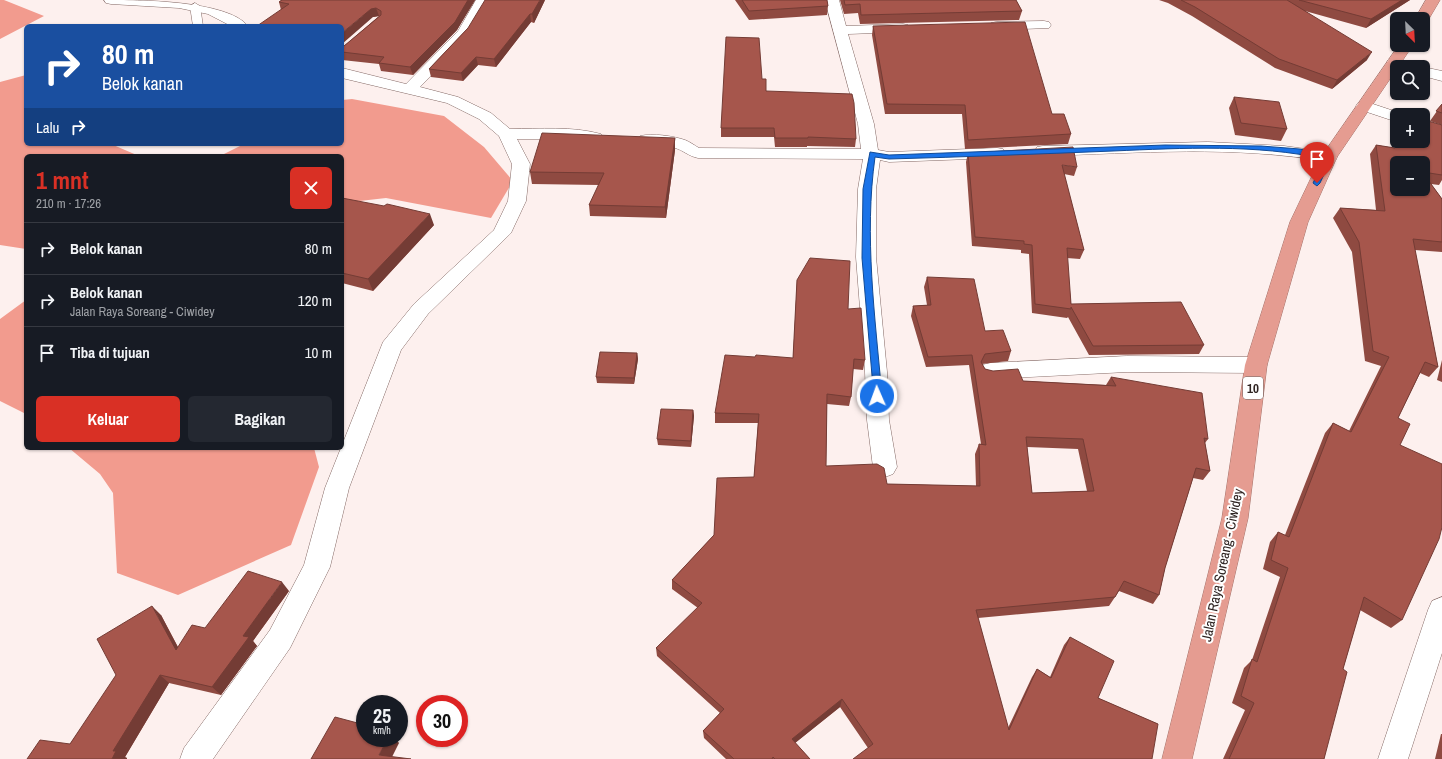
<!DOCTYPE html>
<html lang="id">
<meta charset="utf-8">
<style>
:root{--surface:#171b24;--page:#242831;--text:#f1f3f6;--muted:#9ea1a6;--line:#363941;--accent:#d93025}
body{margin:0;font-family:"Archivo Narrow",sans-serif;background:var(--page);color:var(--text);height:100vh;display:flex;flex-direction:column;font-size:15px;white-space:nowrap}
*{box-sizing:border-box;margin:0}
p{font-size:13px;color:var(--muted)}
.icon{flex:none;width:22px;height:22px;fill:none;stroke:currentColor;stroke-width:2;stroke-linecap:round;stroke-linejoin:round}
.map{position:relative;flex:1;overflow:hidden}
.details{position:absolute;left:24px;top:154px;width:320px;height:296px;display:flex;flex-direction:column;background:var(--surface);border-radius:6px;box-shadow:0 1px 3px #0004}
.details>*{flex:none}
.banner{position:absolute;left:24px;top:24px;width:320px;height:122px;border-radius:6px;box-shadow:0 1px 3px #0004;background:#1a4fa0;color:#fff;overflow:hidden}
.needle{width:26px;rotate:156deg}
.buttons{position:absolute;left:1390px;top:12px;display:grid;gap:8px}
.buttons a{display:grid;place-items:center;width:40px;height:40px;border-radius:6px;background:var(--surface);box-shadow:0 1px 3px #0004;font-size:20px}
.speed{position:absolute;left:356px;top:695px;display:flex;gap:8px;font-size:20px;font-weight:700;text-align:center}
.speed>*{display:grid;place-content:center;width:52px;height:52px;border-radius:50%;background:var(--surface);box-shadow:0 1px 3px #0004;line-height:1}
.speed small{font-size:10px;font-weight:400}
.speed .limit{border:6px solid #d22;background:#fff;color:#111}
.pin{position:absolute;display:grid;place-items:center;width:34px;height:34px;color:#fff;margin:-41px -17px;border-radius:50% 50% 50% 0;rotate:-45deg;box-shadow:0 0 4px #0007}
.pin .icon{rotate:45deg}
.me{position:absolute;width:44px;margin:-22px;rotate:358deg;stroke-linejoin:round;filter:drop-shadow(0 0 3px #0008)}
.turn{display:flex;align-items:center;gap:14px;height:84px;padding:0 12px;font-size:18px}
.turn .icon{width:52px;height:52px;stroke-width:2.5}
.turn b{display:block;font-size:28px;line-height:34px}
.then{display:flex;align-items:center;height:38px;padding:0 12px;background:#0003;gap:8px;font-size:15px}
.round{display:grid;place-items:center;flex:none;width:42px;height:42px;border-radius:6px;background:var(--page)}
.summary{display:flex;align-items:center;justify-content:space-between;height:68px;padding:0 12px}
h1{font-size:24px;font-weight:700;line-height:30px;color:var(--accent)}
.cta{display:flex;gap:8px;margin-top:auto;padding:8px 12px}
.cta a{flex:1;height:46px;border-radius:6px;background:var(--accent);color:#fff;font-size:16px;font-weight:700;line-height:46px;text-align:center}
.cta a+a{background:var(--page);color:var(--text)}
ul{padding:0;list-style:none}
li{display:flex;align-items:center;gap:12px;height:52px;padding:0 12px;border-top:1px solid var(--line)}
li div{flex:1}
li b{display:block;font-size:15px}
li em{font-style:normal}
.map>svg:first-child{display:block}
</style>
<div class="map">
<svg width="1442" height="759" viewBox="0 0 1442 759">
<rect width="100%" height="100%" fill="#fdf0ee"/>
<path fill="#f29b8e" d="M0 0H4L44 16 0 39Z
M26 75V144H111L139 156H26V249L0 245V82Z
M352 99 444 116 484 147 513 181 491 218 386 198 342 203V156H220L244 144H342V100Z
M26 300V414L0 401V319Z
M69 448H314L319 467 291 545 178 595 117 573 113 493 100 474Z"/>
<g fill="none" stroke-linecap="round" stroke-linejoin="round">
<g stroke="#846965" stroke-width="1">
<path id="lane" d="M195 3 200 6 203 26H193L190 6Z"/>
</g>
<g stroke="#846965" stroke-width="1">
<path id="street" d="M104 0C138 0 227 0 248 26H231L208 14 179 8 111 4 106 3Z
M476 0H490L469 36 420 87 458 97 491 113 510 129C540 129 572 126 601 134L603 137 601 140 595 142 562 139H517L530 164 526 201 511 233 428 314 401 350 349 488 330 567 290 648 213 759H180L184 748 270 630 304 565 325 488 383 342 414 304 494 230 508 201 512 164 499 136 479 119 447 103 342 78V68L406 84 458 31Z
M825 0H839L846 26 903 24 908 25 910 28 908 31 903 32 848 34 874 124 878 150 889 152 997 148 1003 149 1005 153 1003 157 997 158 889 162 880 160 876 189V257L887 372 889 420 897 467 893 474 885 477 877 474 873 467 867 420 865 372 856 257 858 189 863 159 698 158C688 156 683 150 675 148 664 145 651 146 640 144L638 140 640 136C653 133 673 136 685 140 690 142 694 145 699 148L861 149 858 124Z
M1044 21 1049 22 1051 25 1049 28 996 30 991 29 989 26 991 23 996 22Z
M1394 58 1416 64 1418 67C1409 67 1392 70 1387 62L1389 59Z
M1421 67H1423L1442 71V81L1423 76V67Z
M1364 101 1403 114 1404 115H1397V122L1358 109 1356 106 1358 103Z
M1208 142 1284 146 1335 153 1337 157 1335 161 1329 162C1235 145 1138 153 1043 156L1037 155 1035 151 1037 147 1043 146Z
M1127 356 1256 357 1264 359 1267 365 1264 371 1256 373 1127 372 990 379 982 377 979 371 982 365 990 363Z"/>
</g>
<g stroke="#846965" stroke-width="1">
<path id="secondary" d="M1442 597V653L1408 759H1378L1428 610 1432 601Z"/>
</g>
<g stroke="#a5726a" stroke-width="1">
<path id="highway" d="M1426 0H1440L1427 22 1423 23V19H1415Z
M1399 45H1413L1337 157 1308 222 1267 365 1248 518 1192 759H1162L1222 518 1245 365 1290 222 1321 157Z"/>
</g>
<use href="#lane" fill="#fff" fill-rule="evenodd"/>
<use href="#street" fill="#fff" fill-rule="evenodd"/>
<use href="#secondary" fill="#fff" fill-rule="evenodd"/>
<use href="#highway" fill="#e59c91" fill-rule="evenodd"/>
</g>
<path fill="#8f4a41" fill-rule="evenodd" d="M280 0H475L457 30 413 75 381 71 379 64 342 60V46H344L379 16 373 17 281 10 279 2 281 1Z
M545 0 534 23 531 22 496 67 478 65 463 81 431 77 429 69 468 28Z
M735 0H827L828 6 827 15 749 20Z
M840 0H1016L1022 11 1019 20 860 24 858 13 844 14Z
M1159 0H1410L1366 28 1305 11 1367 60 1332 89 1275 68 1192 16 1168 3Z
M873 26 1052 114 1071 134 1068 144 965 149 962 114H885L872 35Z
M762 79 766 91 856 139 855 147 807 146V147H775L774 137H721V128Z
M1234 97 1287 129 1281 141 1235 135 1229 108Z
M1442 104V125L1430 121Z
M1442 125V180L1439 185 1431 184 1442 199V252L1415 250 1438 367 1429 377 1420 373 1398 418 1400 445 1402 620 1391 628 1360 610 1343 669 1324 759H1223L1245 710 1232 703 1244 668 1252 660 1280 577 1263 569 1270 542 1278 532 1285 535 1325 433 1333 423 1349 431 1381 366 1365 361 1352 252 1333 218 1340 208 1376 210 1370 154 1376 145 1395 148Z
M675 138V150L666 218 590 216 589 205 599 185 532 184 530 172Z
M968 153 1077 167 1074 176 1064 174 1084 250 1080 259 1067 258 1071 304 1204 345 1199 354 1089 355 1068 317 1067 318 1032 313 1029 254 1021 253V250L972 246 966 162Z
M342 198 434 225 373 291 342 283Z
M927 277 985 331 1011 351 1008 361 982 364 985 369 1023 381 1106 385 1111 377 1208 439 1205 443 1210 471 1203 480 1193 478 1165 568 1159 595 1153 604 1119 591 1109 606 978 618 1008 728 1032 677 1037 669 1050 677 1064 645 1070 637 1098 698 1158 724 868 748 840 707 795 743 810 759H726L704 738 703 731 720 713 657 656 656 648 698 608 672 589V580L714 535 754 477 758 423H715V413L755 357 793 358 797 280 848 309 865 360 863 370 853 369 851 397 849 406 827 404 826 466 887 484 976 486 975 454 979 444H981L969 365 926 367 911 316 913 306 927 305 924 287ZM1027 447 1078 449 1087 491 1032 493Z
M637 353 638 359 634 384 597 383 596 377Z
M1442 360V382L1437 380Z
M693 410 694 416 691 447 658 445 657 439Z
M289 591 253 641 257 646 221 695 169 683 125 757 127 758 70 744 161 615 178 647 205 628Z
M1441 734H1442V759H1435Z"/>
<path fill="#743c35" d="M468 0H475L457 30 413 75 410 67Z
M540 0H545L534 23 532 14Z
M1402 0H1410L1366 28 1371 19Z
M376 8 379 16 373 17 342 44V33L371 9Z
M530 14 531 22 496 67 494 59Z
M1372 52 1367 60 1332 89 1337 80Z
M476 57 478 65 463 81 461 73Z
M675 138V150L666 218 665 207Z
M430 214 434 225 373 291 368 279Z
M637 353 638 359 634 384V378Z
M693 410 694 416 691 447V441Z
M282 582 289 591 253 641 257 646 221 695 212 687 243 636Z
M152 606 161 615 184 659 176 650Z
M160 675 169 683 125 757 127 758V759H112L113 751Z
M842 699 840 707 790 747 792 739Z
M388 738H395L399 743 391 759 379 755Z"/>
<path fill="#a6564c" stroke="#743c35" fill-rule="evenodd" d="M282 0H468L455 22 410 67 379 63 384 57 342 52V46H344L381 15V11L376 8 371 9 342 33V26H257L289 4 279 2Z
M485 0H540L532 14H530L494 59 476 57 461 73 429 69 468 28Z
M742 0H827L828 6 749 11Z
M844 0H1016L1022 11 861 15 860 4 845 5Z
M1181 0H1287L1372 52 1337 80 1279 59 1195 7Z
M1299 0H1402L1371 19Z
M1025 22 1052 114H1064L1071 134 968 140 965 105 887 104 873 26Z
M726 37 759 38 762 79H766V91L852 94 854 103 856 139 808 137V138H775L774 128H721Z
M1234 97 1279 102 1287 129 1241 123Z
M1442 104V113L1436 111Z
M1423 121H1428L1442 125V175L1423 172V163H1397V189H1423V173L1442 199V242L1413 239 1438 367 1425 362 1398 418 1410 424 1400 445 1442 464V527L1439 539 1402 620 1364 597 1343 669 1347 672 1324 759H1229L1254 703 1241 696 1252 659 1257 662 1288 568 1271 560 1278 532 1289 537 1333 423 1351 432 1389 357 1373 351 1359 242 1340 208 1385 211 1376 145 1395 148 1400 141H1423Z
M542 133 675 138 665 207 589 205 604 173 530 172Z
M1073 147 1077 167 1062 165 1084 250 1067 248 1071 304 1181 302 1204 345 1093 346 1071 307V309L1035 304 1032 245 1024 244V241L975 237 968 153Z
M342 198 384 206 387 204 430 214 368 279 342 273Z
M810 258 850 261 848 309 861 308 865 360 854 359 851 397 827 394 826 466 877 464 884 468 887 484 980 486 979 444 986 445 972 355 928 357 913 306 931 305 927 277 974 279 985 331 1003 330 1011 351 985 354 981 362 985 369 993 371 1018 369 1023 381 1116 386 1111 377 1202 393 1208 439 1204 438 1210 471 1196 468 1165 568 1159 595 1124 581 1115 597 976 610 1009 730 1037 669 1051 678 1070 637 1114 661 1098 698 1158 724 1152 759H853L873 744 842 699 792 739 810 759H775L773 757 772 759H734L703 731 724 709 656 648 702 603 672 580 714 535 717 478 754 477 759 414 715 413 725 355 755 357 756 355 793 358 797 280ZM1026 437 1083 439 1094 491 1032 493Z
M600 352 637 353 634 378 596 377Z
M661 409 693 410 691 441 657 439Z
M248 571 282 582 243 636 249 637 212 687 160 675 113 751H116L112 759H27L40 740 70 744 116 675 97 639 152 606 176 650 192 625 205 628Z
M335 717 365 725V738H388L379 755 411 759H311Z"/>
<path fill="#1a73e8" stroke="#114b97" d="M1165 145 1261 146 1300 149 1332 157 1320 183 1317 186 1313 183 1325 159C1256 144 1183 148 1113 151 1038 154 964 157 889 159L875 157C864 236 875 316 882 396L880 399H874L862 258 863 189 870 152 889 155Z"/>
<g text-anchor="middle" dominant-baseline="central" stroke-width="4" stroke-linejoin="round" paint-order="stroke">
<rect fill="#fff" stroke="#6d6664" stroke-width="1" x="1243" y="377" width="20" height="22" rx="3"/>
<g font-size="13" font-weight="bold" fill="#2f2422">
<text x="1253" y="388">10</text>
</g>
<g font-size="14" fill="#2f2422" stroke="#fff">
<text transform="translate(1222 565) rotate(-78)">Jalan Raya Soreang - Ciwidey</text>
</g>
</g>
</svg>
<div class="buttons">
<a><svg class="needle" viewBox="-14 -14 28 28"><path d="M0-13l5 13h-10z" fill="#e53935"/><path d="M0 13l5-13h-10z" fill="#9ea1a6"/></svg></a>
<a><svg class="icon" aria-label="search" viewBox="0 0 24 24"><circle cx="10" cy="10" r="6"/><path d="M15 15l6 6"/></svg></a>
<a>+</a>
<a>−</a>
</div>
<div class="speed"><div>25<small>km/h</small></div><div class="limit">30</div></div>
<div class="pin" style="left:1317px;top:183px;background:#d93025"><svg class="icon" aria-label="arrive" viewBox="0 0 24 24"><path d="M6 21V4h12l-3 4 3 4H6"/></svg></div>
<svg class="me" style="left:877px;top:396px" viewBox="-20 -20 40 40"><circle r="17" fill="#1a73e8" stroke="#fff" stroke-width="3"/><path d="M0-11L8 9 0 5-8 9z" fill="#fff"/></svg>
<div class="banner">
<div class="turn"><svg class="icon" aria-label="right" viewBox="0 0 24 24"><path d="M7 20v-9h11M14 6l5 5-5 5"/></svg><div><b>80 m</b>Belok kanan</div></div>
<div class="then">Lalu<svg class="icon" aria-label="right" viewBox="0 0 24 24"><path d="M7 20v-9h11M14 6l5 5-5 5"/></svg></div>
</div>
<section class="details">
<div class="summary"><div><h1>1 mnt</h1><p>210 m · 17:26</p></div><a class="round" style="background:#d93025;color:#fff"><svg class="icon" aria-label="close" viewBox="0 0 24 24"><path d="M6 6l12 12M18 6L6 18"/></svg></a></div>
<ul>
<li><svg class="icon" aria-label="right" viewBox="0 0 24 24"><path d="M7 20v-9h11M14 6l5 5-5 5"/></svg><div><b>Belok kanan</b></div><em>80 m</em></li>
<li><svg class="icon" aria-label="right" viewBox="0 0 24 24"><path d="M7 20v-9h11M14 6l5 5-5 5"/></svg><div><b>Belok kanan</b><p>Jalan Raya Soreang - Ciwidey</p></div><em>120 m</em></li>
<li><svg class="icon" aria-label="arrive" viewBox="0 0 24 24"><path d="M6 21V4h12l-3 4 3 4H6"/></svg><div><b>Tiba di tujuan</b></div><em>10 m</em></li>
</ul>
<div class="cta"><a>Keluar</a><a>Bagikan</a></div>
</section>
</div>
